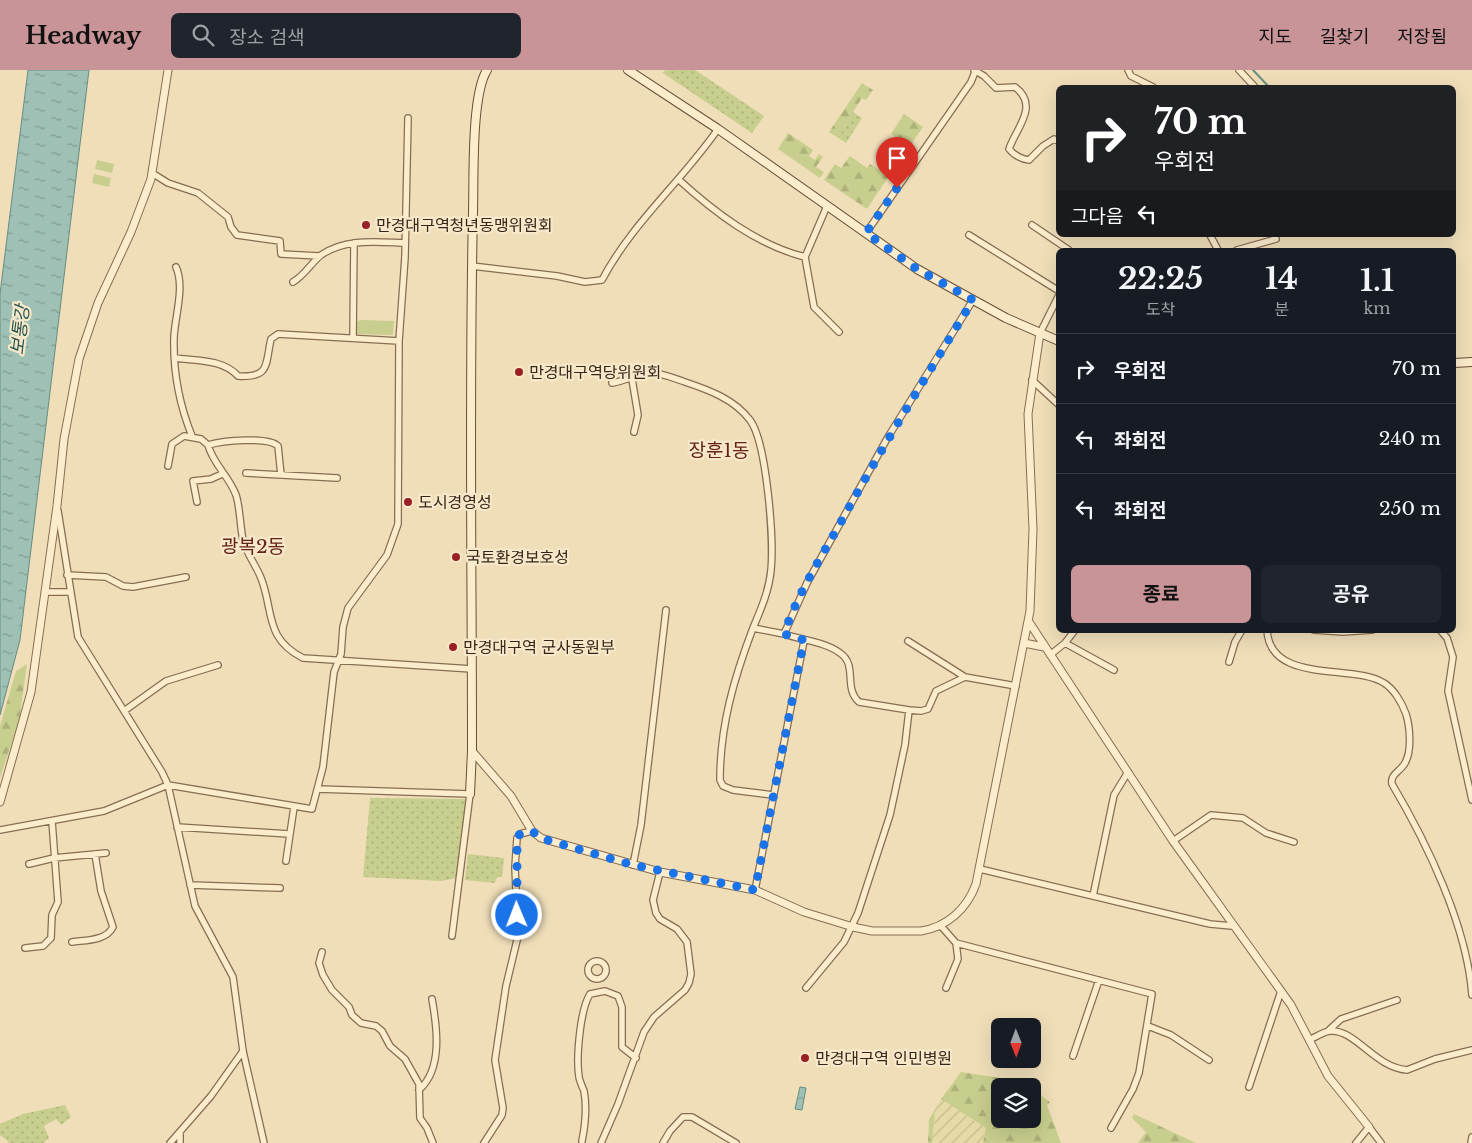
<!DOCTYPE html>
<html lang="ko">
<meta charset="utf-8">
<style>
:root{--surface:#171b24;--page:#20242c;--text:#f1f3f6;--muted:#9ea1a6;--line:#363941;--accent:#c99498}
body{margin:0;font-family:"Libre Baskerville","Noto Sans KR",serif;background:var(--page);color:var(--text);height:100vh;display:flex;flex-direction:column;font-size:19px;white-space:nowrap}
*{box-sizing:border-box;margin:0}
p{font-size:16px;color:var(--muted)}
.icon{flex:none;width:28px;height:28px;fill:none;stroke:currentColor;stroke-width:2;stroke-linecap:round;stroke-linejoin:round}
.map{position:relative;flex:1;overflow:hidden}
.sheet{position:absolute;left:1056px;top:178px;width:400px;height:385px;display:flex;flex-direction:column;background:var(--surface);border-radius:8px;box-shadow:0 5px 20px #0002}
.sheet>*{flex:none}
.guide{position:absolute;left:1056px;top:15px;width:400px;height:152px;border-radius:8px;box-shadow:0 5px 20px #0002;background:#202124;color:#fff;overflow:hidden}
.needle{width:32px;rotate:179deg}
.buttons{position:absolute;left:991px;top:948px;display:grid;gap:10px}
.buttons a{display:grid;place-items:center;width:50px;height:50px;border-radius:8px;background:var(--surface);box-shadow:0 5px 20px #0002;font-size:25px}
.pin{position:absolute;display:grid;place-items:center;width:42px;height:42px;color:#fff;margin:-51px -21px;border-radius:50% 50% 50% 0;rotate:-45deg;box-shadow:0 0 5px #0007}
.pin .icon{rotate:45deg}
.me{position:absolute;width:55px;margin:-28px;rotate:359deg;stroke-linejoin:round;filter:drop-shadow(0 0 4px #0008)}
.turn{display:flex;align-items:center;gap:18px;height:105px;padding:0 15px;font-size:22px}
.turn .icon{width:65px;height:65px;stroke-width:2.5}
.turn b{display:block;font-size:35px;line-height:42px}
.then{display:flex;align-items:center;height:48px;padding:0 15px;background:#0003;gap:10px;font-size:19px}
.eta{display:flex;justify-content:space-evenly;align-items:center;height:85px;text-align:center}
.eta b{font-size:30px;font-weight:700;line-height:35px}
.action{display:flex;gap:10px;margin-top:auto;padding:10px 15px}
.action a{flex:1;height:58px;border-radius:8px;background:var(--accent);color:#111;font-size:20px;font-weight:700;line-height:58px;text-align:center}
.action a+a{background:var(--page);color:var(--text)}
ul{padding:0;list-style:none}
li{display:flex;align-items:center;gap:15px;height:70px;padding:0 15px;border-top:1px solid var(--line)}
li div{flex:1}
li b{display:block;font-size:19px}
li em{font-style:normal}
header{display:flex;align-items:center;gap:30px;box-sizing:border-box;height:70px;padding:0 25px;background:var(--accent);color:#111}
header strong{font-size:24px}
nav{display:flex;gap:28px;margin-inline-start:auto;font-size:18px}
.search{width:350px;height:45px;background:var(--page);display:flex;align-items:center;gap:12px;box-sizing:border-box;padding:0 18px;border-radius:8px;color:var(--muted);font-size:19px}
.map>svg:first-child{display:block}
</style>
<header>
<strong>Headway</strong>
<div class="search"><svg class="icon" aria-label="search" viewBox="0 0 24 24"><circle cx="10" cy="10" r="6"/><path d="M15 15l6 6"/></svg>장소 검색</div>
<nav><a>지도</a><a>길찾기</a><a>저장됨</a></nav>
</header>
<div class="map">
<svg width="1472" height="1073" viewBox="0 0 1472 1073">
<defs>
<pattern id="farmland-furrows" width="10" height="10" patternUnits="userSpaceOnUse" patternTransform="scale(1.25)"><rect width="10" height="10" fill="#e6daa6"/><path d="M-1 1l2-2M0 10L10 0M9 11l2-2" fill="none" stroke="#c6bb8e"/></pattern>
<pattern id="grass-dots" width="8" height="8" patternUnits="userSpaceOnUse" patternTransform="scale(1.25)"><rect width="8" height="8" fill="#c8ce8d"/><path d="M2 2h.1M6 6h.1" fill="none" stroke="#acb179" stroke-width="1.8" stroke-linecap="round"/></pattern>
<pattern id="forest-firs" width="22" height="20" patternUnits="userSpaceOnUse" patternTransform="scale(1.25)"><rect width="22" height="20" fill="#c8ce8d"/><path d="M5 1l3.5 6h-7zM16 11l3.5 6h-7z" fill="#acb179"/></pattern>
<pattern id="water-ripples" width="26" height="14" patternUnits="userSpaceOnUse" patternTransform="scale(1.25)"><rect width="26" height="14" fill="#9ec0b5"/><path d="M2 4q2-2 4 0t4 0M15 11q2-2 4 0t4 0" fill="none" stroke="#829c92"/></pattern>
</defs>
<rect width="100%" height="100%" fill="#f0deb9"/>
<path fill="url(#farmland-furrows)" d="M941 1029 986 1058 983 1073H932V1049L935 1039Z"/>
<path fill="url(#grass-dots)" d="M665 0H695L764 46 752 63 663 3Z
M853 42 862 48 846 73 837 67Z
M370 728 467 729 457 808 441 811 363 807Z
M468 784 504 788 502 807H497L495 813 465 810Z
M65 1035 71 1047 61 1055 56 1049 44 1056 49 1068 43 1073H7L9 1072 0 1065V1054L23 1044Z"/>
<path fill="url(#forest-firs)" d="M862 13 873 20 866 30 862 28 837 67 829 62Z
M904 44 923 57 910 76 891 64Z
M788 63 813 80 809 86 815 90 819 84 823 87 816 97 824 102 820 108 778 79Z
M850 86 867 98 870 94 889 106 867 139 824 110 835 94 841 98Z
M27 594 19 651 0 708V656L16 601Z
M961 1002 1013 1010 1029 1016H1000V1049H1032L1033 1018 1038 1020 1039 1024 1050 1032 1047 1035 1061 1073H983L986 1058 941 1029Z
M935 1039 932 1073H928L929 1050Z
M1134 1044 1196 1073H1138L1146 1062 1132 1048Z"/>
<path fill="#c8ce8d" d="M97 90 114 94 112 103 95 99Z
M94 104 111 108 109 117 92 113Z
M360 250 394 251 393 265 356 264 357 252Z"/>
<path fill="url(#water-ripples)" stroke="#668d82" d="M28 0H89L20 570 0 645V224Z
M800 1017 806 1018 802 1040 795 1039Z"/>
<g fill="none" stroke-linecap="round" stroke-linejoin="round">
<path stroke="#668d82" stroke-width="2" d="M1253 0 1270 18"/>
<g stroke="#876d53" stroke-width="8">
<path id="minor" d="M974 0 984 6 996 18 1015 17C1040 36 1016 58 1009 79 1014 85 1021 89 1029 90L1043 76 1054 69 1059 71
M1128 0 1131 6 1153 17
M1239 0 1254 16
M152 103 168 113 198 123 228 147 231 157 237 165 280 171 281 184 319 186
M678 109C714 142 757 175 805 187L814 237 839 262
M1032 155 1069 180
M866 163 971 12 975 2
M969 165 1059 221
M1210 165 1218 180
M1237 180 1276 169
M805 187 827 136
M472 196 557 206 585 212 602 210C632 153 682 111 718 59
M176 197C185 217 175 246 174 267 173 302 179 334 192 366
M293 212C305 205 311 193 321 185 346 168 376 172 405 173
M1040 263 1059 225
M353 268 354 173
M175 288C197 291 223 289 238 306 271 308 265 294 271 269L278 264 399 271
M632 309 638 345 634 362
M1032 310 1059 335
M612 313C625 311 639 303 652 303 662 303 676 309 685 312 709 320 734 329 750 350 767 373 774 471 771 500 769 521 761 539 753 558
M208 375C213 394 229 406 236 425 240 437 240 456 243 470 246 483 256 495 261 508 274 541 264 568 303 588L472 599
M168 396 172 374 184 366 201 369 208 375C222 371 268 366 278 376L281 405
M246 403 337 408
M197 432 193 411 211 409 222 404
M58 441 78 567 162 702 168 715 195 836 233 907 243 981 264 1073
M67 505 106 507 123 516 133 517 186 507
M45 522H69
M1267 560C1270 615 1353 593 1384 613 1394 619 1402 633 1406 644 1410 657 1412 681 1405 693 1400 702 1390 704 1392 714 1427 773 1467 856 1472 925
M1314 560 1343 562 1372 560
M1440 560 1447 568 1453 587 1448 621 1472 730
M908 571 965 607
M1065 573 1114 600
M1050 585 1065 573 1075 560
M1229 592 1235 572 1242 560
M909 640 921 641 928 639 936 621 965 607 1016 616
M124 641 166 611 218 595
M318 719 470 724 452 866
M773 725 733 720 723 716 720 710C720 656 734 608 753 558L784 564
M177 757 289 764
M0 760 104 741 168 715 312 739 323 697 334 602 341 584 343 557 348 538 387 485 398 454 399 271 405 187 408 48
M1173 771 1211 745 1243 748 1266 763 1294 772
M286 791 294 737
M29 794 54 788 106 783
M633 795 641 755 666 540
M980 799 1210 854 1232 856
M190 815 280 818
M755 820 804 571
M1093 826 1114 725 1128 702
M941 856 956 873 1152 924 1139 1003 1133 1019 1111 1058
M72 872C86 870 106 871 113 857L101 821 95 784
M25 878 43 876 51 868 52 845 58 832 52 751
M322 882 319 893 323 905 332 920 349 937 352 945 361 953 376 956 382 961 390 976 405 989 419 1014 420 1048 427 1058 433 1073
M588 900a9 9 0 1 1 18 0a9 9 0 1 1-18 0Z
M806 918 844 872 858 843 890 745 905 675 909 640 859 632C843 618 858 595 840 583 826 572 801 570 784 564L807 513 888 367 973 230
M946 918 958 889 956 873
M1148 956 1171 965 1209 990
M1328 961 1341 949 1397 930
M1309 970C1316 967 1324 961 1331 961 1356 960 1374 997 1407 1000L1435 989 1472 980
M1073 986 1099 910
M1249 1017 1281 921
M419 1020C443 999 437 957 432 929
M582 1071C585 1056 587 1037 584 1021 582 1016 580 1012 579 1007 576 988 580 940 590 924L605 921 618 926 622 937V977L636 988
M170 1073 211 1026 243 981
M180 1073V1062
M484 1073 502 1045 503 1038 495 990 506 916 518 866 515 797 517 768 520 764 532 761
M601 1073 618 1034 644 962 654 947 685 920 689 913 691 904 687 872 677 859 660 849 656 843 653 830 660 802
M663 1073 670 1061 683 1047H692L736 1073
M1356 1073 1369 1057 1381 1073
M1471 1073 1472 1067"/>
</g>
<g stroke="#876d53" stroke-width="9">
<path id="tertiary" d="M1029 552 1173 771 1291 935 1328 1006 1369 1057
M1024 573 1044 577
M472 681 511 726 532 761 541 768 660 802 755 820 804 842 853 857 872 861H921C947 857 967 839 976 814L1030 541 1033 459 1028 344 1040 263
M0 732 31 622 57 436 64 369 79 289 98 233 131 162 151 109 168 0"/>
</g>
<g stroke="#684e37" stroke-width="10">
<path id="secondary" d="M628 0 718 59 917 199 1006 248 1059 271
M1454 293 1472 292
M470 724 472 681C472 501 469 322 473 142 474 110 471 25 487 0"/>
</g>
<use href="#minor" stroke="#fbeccc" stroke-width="5.5"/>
<use href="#tertiary" stroke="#fbeccc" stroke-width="7"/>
<use href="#secondary" stroke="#fbeccc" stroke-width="8"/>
</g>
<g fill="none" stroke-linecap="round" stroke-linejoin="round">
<path stroke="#1a73e8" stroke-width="9" stroke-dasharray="0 16.2" d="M517 845V768L520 764 532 761 540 768 633 795 755 820 804 570 784 564C797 525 820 489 841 452 882 377 928 304 973 230L917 199 866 163 897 118"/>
</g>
<g fill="#992025" stroke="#f7e8c9" stroke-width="2">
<circle cx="366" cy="155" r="5"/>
<circle cx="519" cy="302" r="5"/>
<circle cx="408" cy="432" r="5"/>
<circle cx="456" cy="487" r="5"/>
<circle cx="453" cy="577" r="5"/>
<circle cx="805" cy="988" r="5"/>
</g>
<g text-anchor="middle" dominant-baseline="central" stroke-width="4.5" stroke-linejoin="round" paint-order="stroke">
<g font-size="16" fill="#352619" stroke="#f7e8c9" text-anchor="start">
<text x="376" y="155">만경대구역청년동맹위원회</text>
<text x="529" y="302">만경대구역당위원회</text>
<text x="418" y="432">도시경영성</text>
<text x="466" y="487">국토환경보호성</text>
<text x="463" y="577">만경대구역 군사동원부</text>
<text x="815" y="988">만경대구역 인민병원</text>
</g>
<g font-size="18" font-style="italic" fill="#275651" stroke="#f7e8c9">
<text transform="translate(20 260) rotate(-83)">보통강</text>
</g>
<g font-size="19" fill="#642417" stroke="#f7e8c9">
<text x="719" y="380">장훈1동</text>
<text x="253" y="476">광복2동</text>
</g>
</g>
</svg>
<div class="buttons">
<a><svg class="needle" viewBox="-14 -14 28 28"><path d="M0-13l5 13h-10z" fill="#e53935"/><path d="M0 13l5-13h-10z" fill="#9ea1a6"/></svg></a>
<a><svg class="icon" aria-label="layers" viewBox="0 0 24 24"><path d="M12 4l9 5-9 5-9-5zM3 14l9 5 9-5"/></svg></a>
</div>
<div class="pin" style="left:897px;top:118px;background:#d93025"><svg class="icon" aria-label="arrive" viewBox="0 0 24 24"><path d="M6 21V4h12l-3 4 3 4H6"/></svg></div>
<svg class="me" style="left:517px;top:845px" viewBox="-20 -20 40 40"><circle r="17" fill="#1a73e8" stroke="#fff" stroke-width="3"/><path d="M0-11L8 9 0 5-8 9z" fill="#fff"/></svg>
<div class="guide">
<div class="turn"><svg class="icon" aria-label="right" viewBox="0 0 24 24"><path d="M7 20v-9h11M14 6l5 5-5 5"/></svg><div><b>70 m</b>우회전</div></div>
<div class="then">그다음<svg class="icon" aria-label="left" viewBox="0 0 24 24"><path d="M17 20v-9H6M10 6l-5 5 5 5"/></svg></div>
</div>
<section class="sheet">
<div class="eta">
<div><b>22:25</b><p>도착</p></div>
<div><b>14</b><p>분</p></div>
<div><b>1.1</b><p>km</p></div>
</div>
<ul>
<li><svg class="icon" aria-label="right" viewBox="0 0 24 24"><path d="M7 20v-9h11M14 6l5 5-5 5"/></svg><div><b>우회전</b></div><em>70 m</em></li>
<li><svg class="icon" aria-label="left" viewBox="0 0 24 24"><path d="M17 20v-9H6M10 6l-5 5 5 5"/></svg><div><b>좌회전</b></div><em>240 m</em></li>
<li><svg class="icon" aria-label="left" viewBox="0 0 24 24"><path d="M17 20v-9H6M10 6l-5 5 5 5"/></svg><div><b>좌회전</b></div><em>250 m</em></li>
</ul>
<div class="action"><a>종료</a><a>공유</a></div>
</section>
</div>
